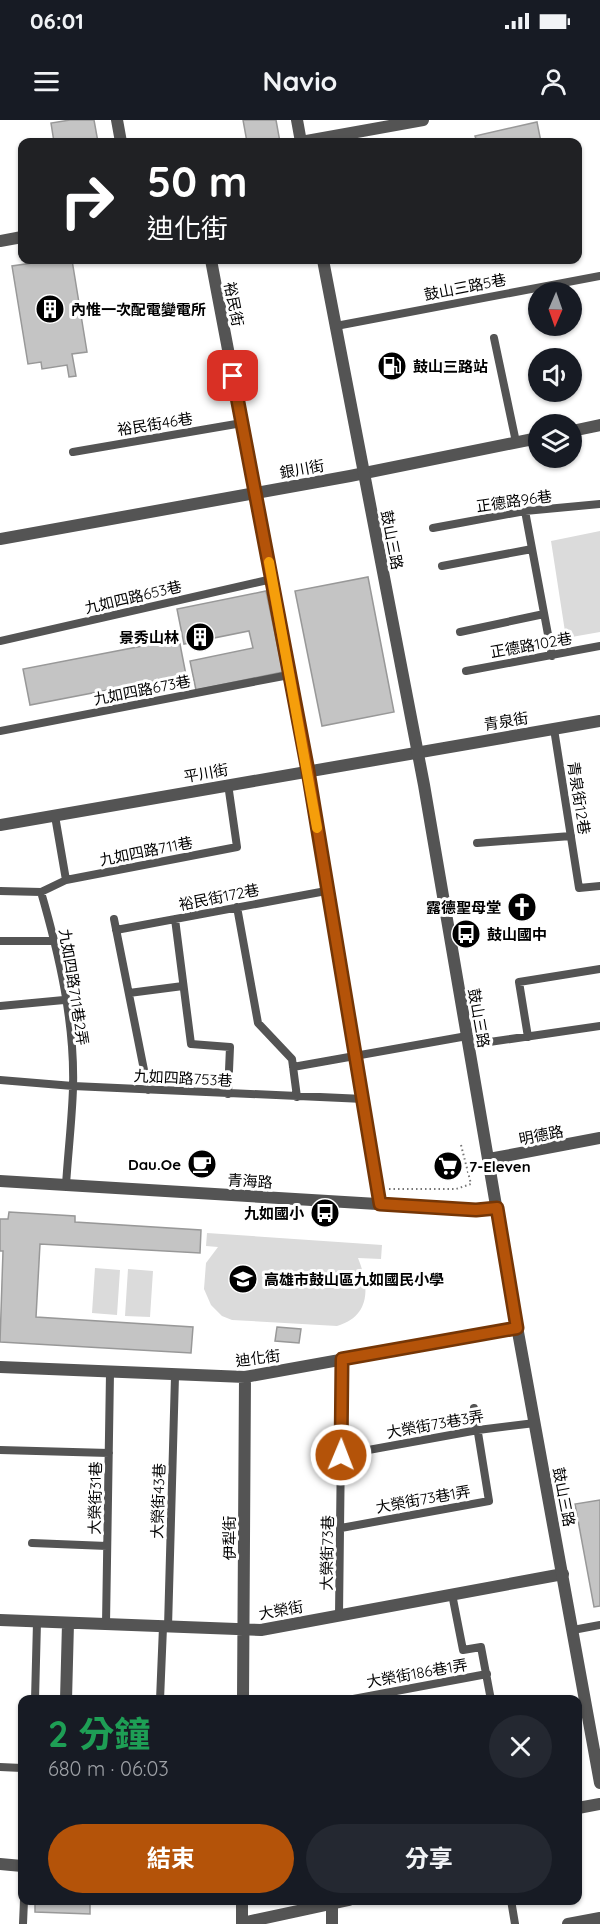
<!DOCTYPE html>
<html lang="zh-TW">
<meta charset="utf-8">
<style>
:root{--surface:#171b24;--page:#242831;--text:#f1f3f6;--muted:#9ea1a6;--accent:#b45309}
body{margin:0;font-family:Quicksand,"Noto Sans TC",sans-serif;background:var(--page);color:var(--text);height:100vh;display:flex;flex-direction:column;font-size:22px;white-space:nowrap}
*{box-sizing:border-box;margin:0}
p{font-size:20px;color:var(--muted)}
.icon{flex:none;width:33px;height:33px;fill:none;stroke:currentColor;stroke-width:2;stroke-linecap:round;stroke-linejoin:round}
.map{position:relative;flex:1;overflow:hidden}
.details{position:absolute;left:18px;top:1575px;width:564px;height:210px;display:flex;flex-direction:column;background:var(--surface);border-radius:12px;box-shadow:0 2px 4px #0004}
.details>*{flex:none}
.guide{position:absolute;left:18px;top:18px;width:564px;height:126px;border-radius:12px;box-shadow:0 2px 4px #0004;background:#202124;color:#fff;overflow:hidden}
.needle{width:39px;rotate:182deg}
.controls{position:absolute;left:528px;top:162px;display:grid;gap:12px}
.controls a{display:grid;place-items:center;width:54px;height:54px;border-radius:50%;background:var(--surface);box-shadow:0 2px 4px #0004;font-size:30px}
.pin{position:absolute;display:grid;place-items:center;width:51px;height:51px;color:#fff;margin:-26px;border-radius:12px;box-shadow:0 3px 9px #0006}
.me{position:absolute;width:66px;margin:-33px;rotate:1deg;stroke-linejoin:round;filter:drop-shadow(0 0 4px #0008)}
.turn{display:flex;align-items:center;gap:21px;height:126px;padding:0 30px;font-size:27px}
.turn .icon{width:78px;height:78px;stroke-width:2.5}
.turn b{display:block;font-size:42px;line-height:51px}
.round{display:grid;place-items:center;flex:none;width:63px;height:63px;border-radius:32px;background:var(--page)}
.summary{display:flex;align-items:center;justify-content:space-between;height:102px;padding:0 30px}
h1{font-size:36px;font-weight:700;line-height:45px;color:#1e9e55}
.cta{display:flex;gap:12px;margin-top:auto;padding:12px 30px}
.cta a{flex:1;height:69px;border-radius:36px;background:var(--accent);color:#fff;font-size:24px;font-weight:700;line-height:69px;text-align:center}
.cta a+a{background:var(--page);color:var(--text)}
.status{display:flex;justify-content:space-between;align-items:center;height:42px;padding:0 30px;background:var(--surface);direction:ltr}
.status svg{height:16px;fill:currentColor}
header{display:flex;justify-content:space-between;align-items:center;height:78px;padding:0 30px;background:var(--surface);font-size:27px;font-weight:700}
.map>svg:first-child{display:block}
</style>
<div class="status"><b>06:01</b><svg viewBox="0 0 49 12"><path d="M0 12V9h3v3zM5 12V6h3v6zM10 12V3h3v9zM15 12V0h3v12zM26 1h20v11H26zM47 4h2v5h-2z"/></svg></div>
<header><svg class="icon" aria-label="menu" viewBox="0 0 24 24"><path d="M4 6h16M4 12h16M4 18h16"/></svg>Navio<svg class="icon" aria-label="person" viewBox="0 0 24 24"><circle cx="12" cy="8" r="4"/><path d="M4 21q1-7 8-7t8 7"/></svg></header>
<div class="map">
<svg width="600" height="1804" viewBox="0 0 600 1804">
<rect width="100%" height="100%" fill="#fff"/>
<path fill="#dbdbdb" d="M600 411V512L566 518 551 421Z
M207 1113 382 1125 381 1139 358 1138C369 1165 372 1196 337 1206L232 1200 222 1196 211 1185 204 1169 206 1143 218 1127 206 1126Z
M95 1148 120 1150 117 1195 92 1193Z
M128 1149 153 1151 150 1197 125 1196Z"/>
<path fill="#c4c4c4" stroke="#989898" stroke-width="1.5" d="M70 0H94L98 22H54L51 3Z
M243 0H276L280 22H247Z
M537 2 541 22H477L475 16Z
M53 140H72L87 232 72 234 76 256 69 257 67 245 42 249 41 242 28 244 12 146Z
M368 457 394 592 322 606 295 471Z
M266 471 283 552 196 570 190 541 253 528 249 511 184 524 177 489Z
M179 519 186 555 30 585 23 549Z
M9 1092 75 1096V1102L201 1110 200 1133 40 1124 36 1197 193 1207 191 1233 0 1222 3 1131H0V1099H8Z
M277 1207 301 1209 299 1223 275 1221Z
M600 1380V1486L594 1487 575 1384Z
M35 1780H90V1794L35 1792Z"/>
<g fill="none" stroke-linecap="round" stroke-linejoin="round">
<path stroke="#767676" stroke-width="2" stroke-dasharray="1.5 3" stroke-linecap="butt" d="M389 1069H456L471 1064 461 1025"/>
<path stroke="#545454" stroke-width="8" d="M336 206 600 156
M494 218 516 322
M73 332 242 303
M525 391 552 536
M433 408 525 391 600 384
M442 446 532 429
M460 512 544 494
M0 521 272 459
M466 551 600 526
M554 609 579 768 600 766
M0 611 289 555
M55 696 66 760
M477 723 571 716
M0 771 41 772 66 760 237 727 228 664
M41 772C59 834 75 903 73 968 72 1000 68 1033 66 1065
M237 787 258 903 292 939 297 977
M114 799 148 970
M175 799 191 924 230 927 228 974
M116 810 326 771
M0 821H55
M129 873 183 866
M0 886 64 880
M528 917 519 862 600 849
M469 925 600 906
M293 947 467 916
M0 960 73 966 364 979
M0 1330 109 1333
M341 1335 478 1310 535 1303
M341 1408 489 1381 474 1288
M32 1423 107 1426
M452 1474 463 1530 481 1527 491 1580
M339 1495 342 1239
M106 1504 110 1253
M168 1507 175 1256
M573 1510 600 1505
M35 1580 37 1502
M160 1580 163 1507
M348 1580 487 1554
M0 1647 22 1648
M511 1780 515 1804
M23 1804 24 1780"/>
<path stroke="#545454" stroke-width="12" d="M117 0 121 22
M301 22 423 0
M0 121 22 117
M211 140 308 651 380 1084
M572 311 600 305
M0 419 350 356 538 318
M0 705 600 601
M489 1039 600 1018
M0 1061 476 1090 497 1088
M0 1247 245 1257 517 1208
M0 1500 261 1510 563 1454
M66 1580 68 1503
M243 1580 245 1257
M578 1688 600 1684
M0 1744 22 1746
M242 1803 349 1780
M242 1804V1780
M332 1804V1780
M568 1804 600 1798"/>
<path stroke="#545454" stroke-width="12" d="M297 0 301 22
M323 140 424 665 512 1179 600 1663"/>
</g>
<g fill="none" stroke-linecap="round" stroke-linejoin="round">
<g stroke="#753606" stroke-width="15">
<path id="route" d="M233 256 308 651 380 1084 476 1090 497 1088 517 1208 342 1239 341 1335"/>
</g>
<use href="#route" stroke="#b45309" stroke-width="10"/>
<path stroke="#f59e0b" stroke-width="10" d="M269 442 317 708"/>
</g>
<defs>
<g id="building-disc" transform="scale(1.5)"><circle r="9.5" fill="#000" stroke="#fff"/><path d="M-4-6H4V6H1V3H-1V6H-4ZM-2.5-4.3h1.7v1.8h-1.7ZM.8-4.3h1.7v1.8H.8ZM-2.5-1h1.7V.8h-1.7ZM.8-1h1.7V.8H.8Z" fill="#fff"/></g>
<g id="fuel-disc" transform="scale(1.5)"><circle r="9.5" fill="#000" stroke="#fff"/><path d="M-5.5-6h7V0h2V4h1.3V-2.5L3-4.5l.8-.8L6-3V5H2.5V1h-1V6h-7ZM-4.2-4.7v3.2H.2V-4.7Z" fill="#fff"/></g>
<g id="church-disc" transform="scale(1.5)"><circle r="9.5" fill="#000" stroke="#fff"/><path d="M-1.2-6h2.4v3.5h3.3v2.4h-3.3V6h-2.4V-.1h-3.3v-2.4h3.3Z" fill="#fff"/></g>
<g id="bus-disc" transform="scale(1.5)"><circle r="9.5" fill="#000" stroke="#fff"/><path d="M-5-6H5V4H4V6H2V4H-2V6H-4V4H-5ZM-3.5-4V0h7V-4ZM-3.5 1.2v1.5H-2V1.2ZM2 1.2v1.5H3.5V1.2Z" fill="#fff"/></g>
<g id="cafe-disc" transform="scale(1.5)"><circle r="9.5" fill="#000" stroke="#fff"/><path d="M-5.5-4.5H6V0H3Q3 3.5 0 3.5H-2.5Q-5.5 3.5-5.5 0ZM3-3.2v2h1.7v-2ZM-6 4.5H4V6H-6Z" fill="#fff"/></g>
<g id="supermarket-disc" transform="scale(1.5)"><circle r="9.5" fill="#000" stroke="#fff"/><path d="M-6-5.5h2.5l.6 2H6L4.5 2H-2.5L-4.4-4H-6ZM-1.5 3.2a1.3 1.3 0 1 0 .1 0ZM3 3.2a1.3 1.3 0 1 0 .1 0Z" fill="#fff"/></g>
<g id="school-disc" transform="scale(1.5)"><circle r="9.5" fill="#000" stroke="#fff"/><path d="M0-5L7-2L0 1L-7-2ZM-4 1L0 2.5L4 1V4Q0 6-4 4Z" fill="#fff"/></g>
</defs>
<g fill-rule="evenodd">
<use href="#building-disc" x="50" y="189"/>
<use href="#fuel-disc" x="392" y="246"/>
<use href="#building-disc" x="200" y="517"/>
<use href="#church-disc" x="522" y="787"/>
<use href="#bus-disc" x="466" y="814"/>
<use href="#cafe-disc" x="202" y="1044"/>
<use href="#supermarket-disc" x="448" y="1046"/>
<use href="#bus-disc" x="325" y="1093"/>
<use href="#school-disc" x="243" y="1159"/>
</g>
<g text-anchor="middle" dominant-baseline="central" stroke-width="6" stroke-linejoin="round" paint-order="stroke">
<g font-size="15" fill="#000" stroke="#fff">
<text transform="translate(465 167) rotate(-11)">鼓山三路5巷</text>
<text transform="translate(234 184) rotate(79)">裕民街</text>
<text transform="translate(155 304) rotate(-9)">裕民街46巷</text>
<text transform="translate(302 349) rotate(-10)">銀川街</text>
<text transform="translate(514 381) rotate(-8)">正德路96巷</text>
<text transform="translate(392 420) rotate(79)">鼓山三路</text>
<text transform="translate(133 477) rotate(-13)">九如四路653巷</text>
<text transform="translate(531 525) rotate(-10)">正德路102巷</text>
<text transform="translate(142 570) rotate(-11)">九如四路673巷</text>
<text transform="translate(506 601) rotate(-9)">青泉街</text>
<text transform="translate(206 653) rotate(-10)">平川街</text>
<text transform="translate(579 678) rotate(81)">青泉街12巷</text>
<text transform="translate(146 731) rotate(-11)">九如四路711巷</text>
<text transform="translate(219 777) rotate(-11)">裕民街172巷</text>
<text transform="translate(74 867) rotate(81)">九如四路711巷2弄</text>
<text transform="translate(479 898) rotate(80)">鼓山三路</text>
<text transform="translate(183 958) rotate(3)">九如四路753巷</text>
<text transform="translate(541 1015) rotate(-11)">明德路</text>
<text transform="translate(250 1061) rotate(3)">青海路</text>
<text transform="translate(258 1238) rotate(-7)">迪化街</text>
<text transform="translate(435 1304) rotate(-10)">大榮街73巷3弄</text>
<text transform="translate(564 1377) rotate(79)">鼓山三路</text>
<text transform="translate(95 1378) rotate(-89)">大榮街31巷</text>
<text transform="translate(423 1379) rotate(-10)">大榮街73巷1弄</text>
<text transform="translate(158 1381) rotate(-88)">大榮街43巷</text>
<text transform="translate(229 1418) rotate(-90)">伊犁街</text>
<text transform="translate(327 1433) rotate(-89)">大榮街73巷</text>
<text transform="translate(281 1490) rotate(-10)">大榮街</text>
<text transform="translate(417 1553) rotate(-10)">大榮街186巷1弄</text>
</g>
<g font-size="15" font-weight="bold" fill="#000" stroke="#fff" text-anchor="start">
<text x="71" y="189">內惟一次配電變電所</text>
<text x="413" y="246">鼓山三路站</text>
<text x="179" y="517" text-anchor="end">景秀山林</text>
<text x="501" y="787" text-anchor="end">露德聖母堂</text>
<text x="487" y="814">鼓山國中</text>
<text x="181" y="1044" text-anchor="end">Dau.Oe</text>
<text x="469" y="1046">7-Eleven</text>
<text x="304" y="1093" text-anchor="end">九如國小</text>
<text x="264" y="1159">高雄市鼓山區九如國民小學</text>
</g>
</g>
</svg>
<div class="controls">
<a><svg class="needle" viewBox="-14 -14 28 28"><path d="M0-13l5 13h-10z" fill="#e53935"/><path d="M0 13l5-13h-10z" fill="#9ea1a6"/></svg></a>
<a><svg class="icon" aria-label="sound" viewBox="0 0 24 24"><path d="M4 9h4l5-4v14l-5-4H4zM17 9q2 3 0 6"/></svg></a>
<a><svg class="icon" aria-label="layers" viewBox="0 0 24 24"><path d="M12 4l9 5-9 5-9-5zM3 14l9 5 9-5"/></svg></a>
</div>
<div class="pin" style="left:233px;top:256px;background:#d93025"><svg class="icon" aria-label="arrive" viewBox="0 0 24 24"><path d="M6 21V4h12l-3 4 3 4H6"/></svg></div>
<svg class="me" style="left:341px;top:1335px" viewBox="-20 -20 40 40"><circle r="17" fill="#b45309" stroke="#fff" stroke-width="3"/><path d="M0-11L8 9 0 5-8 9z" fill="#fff"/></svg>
<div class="guide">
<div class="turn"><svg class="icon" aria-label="right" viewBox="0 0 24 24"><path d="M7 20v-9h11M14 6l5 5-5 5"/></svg><div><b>50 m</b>迪化街</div></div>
</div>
<section class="details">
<div class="summary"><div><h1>2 分鐘</h1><p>680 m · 06:03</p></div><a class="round"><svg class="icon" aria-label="close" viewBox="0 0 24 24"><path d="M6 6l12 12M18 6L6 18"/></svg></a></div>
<div class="cta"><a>結束</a><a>分享</a></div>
</section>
</div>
